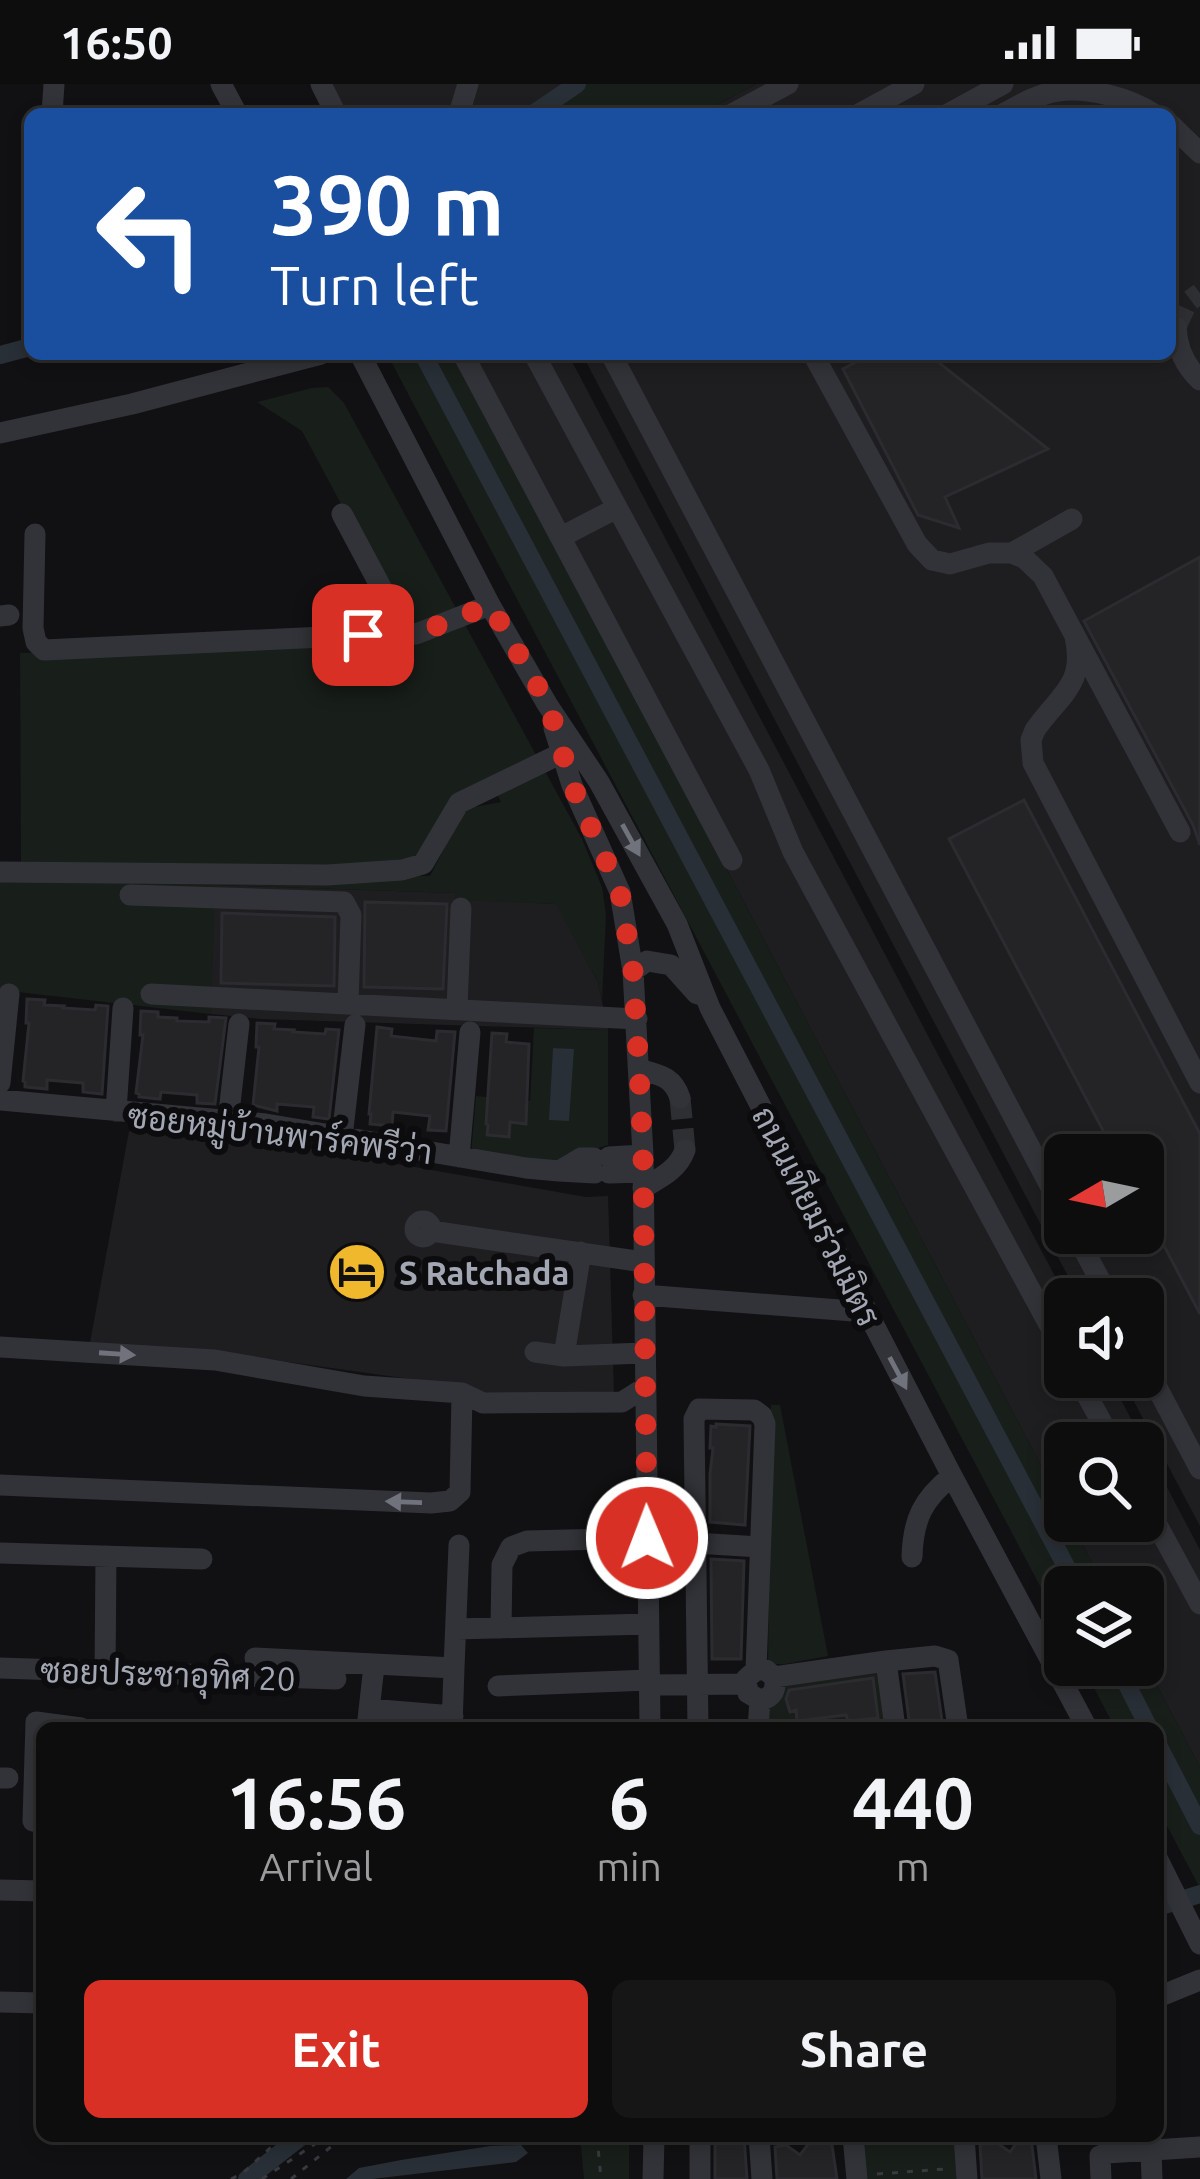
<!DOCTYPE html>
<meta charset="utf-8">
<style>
:root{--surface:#0d0d0e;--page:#161617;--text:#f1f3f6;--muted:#9a9c9e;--line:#2d2d2e;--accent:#d93025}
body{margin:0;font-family:Ubuntu,Sarabun,sans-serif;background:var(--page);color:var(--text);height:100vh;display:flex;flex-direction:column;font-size:45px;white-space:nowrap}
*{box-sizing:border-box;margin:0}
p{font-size:39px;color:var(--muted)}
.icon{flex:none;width:66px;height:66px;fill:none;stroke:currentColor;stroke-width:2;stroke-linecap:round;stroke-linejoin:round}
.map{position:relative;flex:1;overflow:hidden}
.side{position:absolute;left:36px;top:1638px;width:1128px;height:420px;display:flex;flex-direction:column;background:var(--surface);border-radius:18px;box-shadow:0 6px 18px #0003,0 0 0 3px var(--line)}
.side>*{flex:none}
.banner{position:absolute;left:24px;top:24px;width:1152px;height:252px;border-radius:18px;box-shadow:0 6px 18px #0003,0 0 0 3px var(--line);background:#1a4fa0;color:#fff;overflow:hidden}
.needle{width:78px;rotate:261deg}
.fabs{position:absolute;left:1044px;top:1050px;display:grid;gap:24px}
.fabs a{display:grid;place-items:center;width:120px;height:120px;border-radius:18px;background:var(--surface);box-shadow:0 6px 18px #0003,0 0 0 3px var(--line);font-size:60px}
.pin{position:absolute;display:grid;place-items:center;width:102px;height:102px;color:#fff;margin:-51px;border-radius:24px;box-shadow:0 6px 18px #0006}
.me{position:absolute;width:132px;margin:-66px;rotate:359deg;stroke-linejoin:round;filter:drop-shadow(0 0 9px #0008)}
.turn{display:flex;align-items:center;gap:42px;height:252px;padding:0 48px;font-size:54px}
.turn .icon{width:156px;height:156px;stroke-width:2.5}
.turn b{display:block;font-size:84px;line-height:102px}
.eta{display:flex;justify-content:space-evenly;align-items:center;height:204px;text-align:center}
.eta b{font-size:72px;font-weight:700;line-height:84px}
.button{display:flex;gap:24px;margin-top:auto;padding:24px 48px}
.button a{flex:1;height:138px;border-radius:18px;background:var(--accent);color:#fff;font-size:48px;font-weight:700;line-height:138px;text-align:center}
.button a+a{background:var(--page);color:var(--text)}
.status{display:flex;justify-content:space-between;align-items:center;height:84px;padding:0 60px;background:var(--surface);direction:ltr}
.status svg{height:33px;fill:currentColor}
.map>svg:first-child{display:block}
</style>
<div class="status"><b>16:50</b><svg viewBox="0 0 49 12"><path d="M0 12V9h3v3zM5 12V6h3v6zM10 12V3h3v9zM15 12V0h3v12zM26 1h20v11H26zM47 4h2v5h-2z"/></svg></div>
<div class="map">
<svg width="1200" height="2095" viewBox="0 0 1200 2095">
<rect width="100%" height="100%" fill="#111113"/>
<path fill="#1e1d20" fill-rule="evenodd" d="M313 0H562L520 30H328Z
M756 0H1200V1442L1121 1293H1143V1215H1080L582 270H1170V30H700ZM1065 1071H1143V1149H1065Z
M455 270H568L1067 1215H1065V1293H1109L1200 1466V1683L1143 1575V1503H1105L1070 1437H1143V1359H1065V1427Z
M214 801 456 809V815L557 820 598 898 608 946 261 935 211 930Z
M129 1047 266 1057 586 1113 608 1112 614 1311 484 1314 461 1302 231 1270 89 1264Z"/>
<path fill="#181e19" d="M562 0H756L700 30H520Z
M387 270H455L1065 1427V1437H1070L1105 1503H1065V1549Z
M328 303 344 319 582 755 602 803 606 831 602 916 598 898 556 820 456 816 455 809 215 801 211 930 0 906V793L430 792 461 732 469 724 501 718 490 697 416 773 405 776 323 785 21 779 20 569 396 561 415 558 302 347 257 318 312 304Z
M534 944 608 946V1061L555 1077 471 1070 476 1012 530 1017Z
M771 1321H780L828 1572 785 1580H768Z
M1143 1575 1200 1683V1804L1158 1725V1644H1115L1082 1581H1143Z
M878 1584 890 1644H763V1624L781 1597Z
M580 2052H629V2095H584Z
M862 2052H954L958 2095H864Z"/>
<path fill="#282f36" d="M553 964 574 965 569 1037 549 1036Z
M521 2061 528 2069 516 2078 372 2095H346L359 2084 401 2076 490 2062Z"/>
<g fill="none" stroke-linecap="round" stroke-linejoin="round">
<path stroke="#282f36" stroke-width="18" d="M533 30 577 0
M423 270 1077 1503
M0 271 30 263
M1117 1581 1149 1644
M1158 1661 1200 1742
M1158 1823 1200 1810
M247 2095 302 2052"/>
</g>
<path fill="#242427" stroke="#2c2b2f" stroke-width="3" d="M872 270H928L1048 365 945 413 959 444 918 431 843 285Z
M1200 473V761L1193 741 1084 537Z
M1024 716 1200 1050V1230L1143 1122V1071H1116L949 755Z
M365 818 447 820 443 905 364 903Z
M222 829 335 833 334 902 221 899Z
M27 915 45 916 44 921 64 922 63 924 95 926 96 921 108 922 102 1010 83 1008V999L47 996V1005L25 1003V998L23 997 29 939H26Z
M141 927 158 928V933L177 934V937L209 938V933L226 934 215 1020 197 1019V1011L161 1008 160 1015 139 1013V1010L136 1009 143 951H140Z
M257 939 275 940 274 945 294 946 293 948 325 950 326 945 339 946 329 1035 313 1033 314 1023 277 1020V1027L253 1021 259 963H256Z
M377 943 392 945 391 952 436 957 437 947 455 948 446 1047 428 1046 430 1032 393 1028 392 1042 370 1040 371 1030H369Z
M492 949 507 950 506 958 529 960 526 1040 510 1038 509 1053 487 1051 488 1041 486 1040Z
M716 1340 750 1342 745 1441 710 1438V1390L713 1364H710L711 1342 716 1343Z
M711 1475 744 1477 741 1575H712Z
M935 1588 943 1644H910L903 1590Z
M873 1594 878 1634 848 1637 846 1631 797 1637 796 1626 790 1628 786 1615 789 1606Z
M715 2052H744L747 2095H715Z
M1031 2054 1036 2095H982L980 2060 997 2059 1010 2068 1019 2056Z
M826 2056 832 2061 837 2095H777L775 2063 786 2061 800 2071 809 2059Z"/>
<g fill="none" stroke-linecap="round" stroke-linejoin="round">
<path stroke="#2e2f33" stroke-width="21" stroke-dasharray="21 10" stroke-linecap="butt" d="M1176 243 1187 219 1200 209
M680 1014 685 1066"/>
<path stroke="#383a3f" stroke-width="3" stroke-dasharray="6 9" stroke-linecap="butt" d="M842 1644 876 1640
M597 2052 601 2095
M877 2090 945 2085
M231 2095 243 2089 283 2052
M262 2095 327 2052
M291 2095 332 2062 361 2052"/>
<path stroke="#323338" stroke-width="21" d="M221 0 237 30
M321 0 336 30
M52 30 54 0
M459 30 468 0
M732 30 788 0
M859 30 914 0
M948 30 1003 0
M1003 30C1021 20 1038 10 1058 7 1089 3 1129 14 1154 30
M1170 40 1200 69
M1176 243C1177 263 1185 282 1200 296
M360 270 490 521 547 620 599 698 677 840 710 924 952 1392 1087 1644
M463 270 732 776
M534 270 759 686 793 768 1065 1270
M611 270 1065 1130
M813 270 917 460 932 476 950 480 989 469H1012L1072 435
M0 349 132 320 321 270
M342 430 398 535 409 549 416 550 490 521
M35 450 33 544 36 558 44 566 409 549
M561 453 617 424
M1012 469 1024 474 1043 492 1180 748
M0 532 9 531
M1075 553C1086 601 1059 611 1035 646L1031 656 1033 679 1200 999
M554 644 572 701 620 808 633 887 643 1071 650 1644
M0 788 327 791 402 786 423 780 459 719 562 669
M130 811 344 818 351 831 348 919
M633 887 647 877 671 881 697 910
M151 910 637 935
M457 924 461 824
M639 985C659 991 673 992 680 1014
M0 999 9 910
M0 1016 266 1040 526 1084 559 1087
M116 1027 123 924
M228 1037 239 940
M342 1053 355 941
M459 1073 470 948
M609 1073 643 1071
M594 1074H581L559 1087 595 1089
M609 1089 643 1088
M643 1104C660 1094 678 1086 685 1066
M415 1145a8 8 0 1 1 16 0a8 8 0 1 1-16 0Z
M431 1147 643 1178
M1075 1149 1110 1215
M643 1211 866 1228
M0 1263 215 1276 364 1302 462 1309 483 1319 622 1318 644 1304
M535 1268 564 1272 644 1269
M564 1272 581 1168
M1143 1277 1200 1385
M1077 1293 1113 1359
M0 1401 431 1419 450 1417 460 1408 462 1309
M1143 1415 1200 1520
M695 1459 760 1463
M0 1469 202 1475
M912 1473C913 1435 923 1415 952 1392
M501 1544 502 1481 511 1463 527 1457 647 1454
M457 1545 648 1540
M255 1574 454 1584 459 1461
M886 1577 935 1572 948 1576 958 1644
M0 1584 336 1595
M105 1589 106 1472
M774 1593C777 1605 773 1614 760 1616L748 1609 746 1595 756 1586H766L774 1593 886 1577 895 1644
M649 1601 745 1600
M498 1602 649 1596
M369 1625 453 1632
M452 1643 454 1584
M367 1644 374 1582
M698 1644 694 1335 699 1325 754 1326 762 1332 765 1340 756 1586
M758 1644 760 1616
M0 1694H8
M42 1739 33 1737 36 1638 81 1644
M1158 1776 1200 1860
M0 1806 42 1807
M1158 1913 1200 1896
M0 1918 42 1919
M700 2052V2095
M759 2052 762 2095
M853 2052 857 2095
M964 2052 967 2095
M1046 2052 1051 2095
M1151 2066 1152 2095
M653 2095 654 2052
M1101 2095 1100 2072 1107 2069 1200 2063"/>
</g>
<defs><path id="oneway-solid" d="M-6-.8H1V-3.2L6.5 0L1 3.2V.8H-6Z" transform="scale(3)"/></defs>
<g fill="#70737c">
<use href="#oneway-solid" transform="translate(631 756) rotate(61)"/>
<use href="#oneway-solid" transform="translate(117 1270) rotate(4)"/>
<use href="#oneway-solid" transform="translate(898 1289) rotate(62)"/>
<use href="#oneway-solid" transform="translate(404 1418) rotate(-178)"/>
</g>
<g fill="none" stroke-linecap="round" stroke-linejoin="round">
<path stroke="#d93025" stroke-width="21" stroke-dasharray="0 37.8" d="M363 551 416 550 490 521 548 620 572 701 620 808 633 887 639 985 643 1071 647 1454"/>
</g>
<defs>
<g id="hotel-disc" transform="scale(3)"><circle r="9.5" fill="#f0b92d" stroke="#0c0c0e"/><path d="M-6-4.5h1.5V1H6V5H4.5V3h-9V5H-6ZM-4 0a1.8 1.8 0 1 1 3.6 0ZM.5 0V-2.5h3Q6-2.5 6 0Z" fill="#111"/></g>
</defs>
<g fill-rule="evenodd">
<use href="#hotel-disc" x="357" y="1188"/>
</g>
<g text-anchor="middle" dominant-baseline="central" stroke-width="12" stroke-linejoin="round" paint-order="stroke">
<g font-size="33" fill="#a3a7b3" stroke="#0c0c0e">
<text transform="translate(280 1049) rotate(7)">ซอยหมู่บ้านพาร์คพรีว่า</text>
<text transform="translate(817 1132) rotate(63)">ถนนเทียมร่วมมิตร</text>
<text transform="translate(168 1590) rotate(2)">ซอยประชาอุทิศ 20</text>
</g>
<g font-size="33" font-weight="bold" fill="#a3a7b3" stroke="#0c0c0e" text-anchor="start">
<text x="399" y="1188">S Ratchada</text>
</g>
</g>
</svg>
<div class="fabs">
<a><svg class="needle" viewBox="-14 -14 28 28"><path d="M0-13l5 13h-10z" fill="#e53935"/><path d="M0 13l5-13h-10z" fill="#9a9c9e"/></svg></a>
<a><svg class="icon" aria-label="sound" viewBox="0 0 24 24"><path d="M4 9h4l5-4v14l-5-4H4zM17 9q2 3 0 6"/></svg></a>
<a><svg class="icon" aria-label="search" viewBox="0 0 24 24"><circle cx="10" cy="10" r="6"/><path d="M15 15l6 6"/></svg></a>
<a><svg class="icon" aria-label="layers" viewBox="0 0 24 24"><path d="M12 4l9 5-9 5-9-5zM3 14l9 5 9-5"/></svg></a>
</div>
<div class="pin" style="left:363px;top:551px;background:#d93025"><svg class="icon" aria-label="arrive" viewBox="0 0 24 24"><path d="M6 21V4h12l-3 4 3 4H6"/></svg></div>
<svg class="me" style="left:647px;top:1454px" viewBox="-20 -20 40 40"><circle r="17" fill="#d93025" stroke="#fff" stroke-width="3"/><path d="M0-11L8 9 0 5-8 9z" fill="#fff"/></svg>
<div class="banner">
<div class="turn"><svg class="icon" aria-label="left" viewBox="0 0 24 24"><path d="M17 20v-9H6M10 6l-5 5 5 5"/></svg><div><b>390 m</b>Turn left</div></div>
</div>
<section class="side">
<div class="eta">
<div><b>16:56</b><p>Arrival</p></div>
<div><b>6</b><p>min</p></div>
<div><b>440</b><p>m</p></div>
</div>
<div class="button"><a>Exit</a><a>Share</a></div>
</section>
</div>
